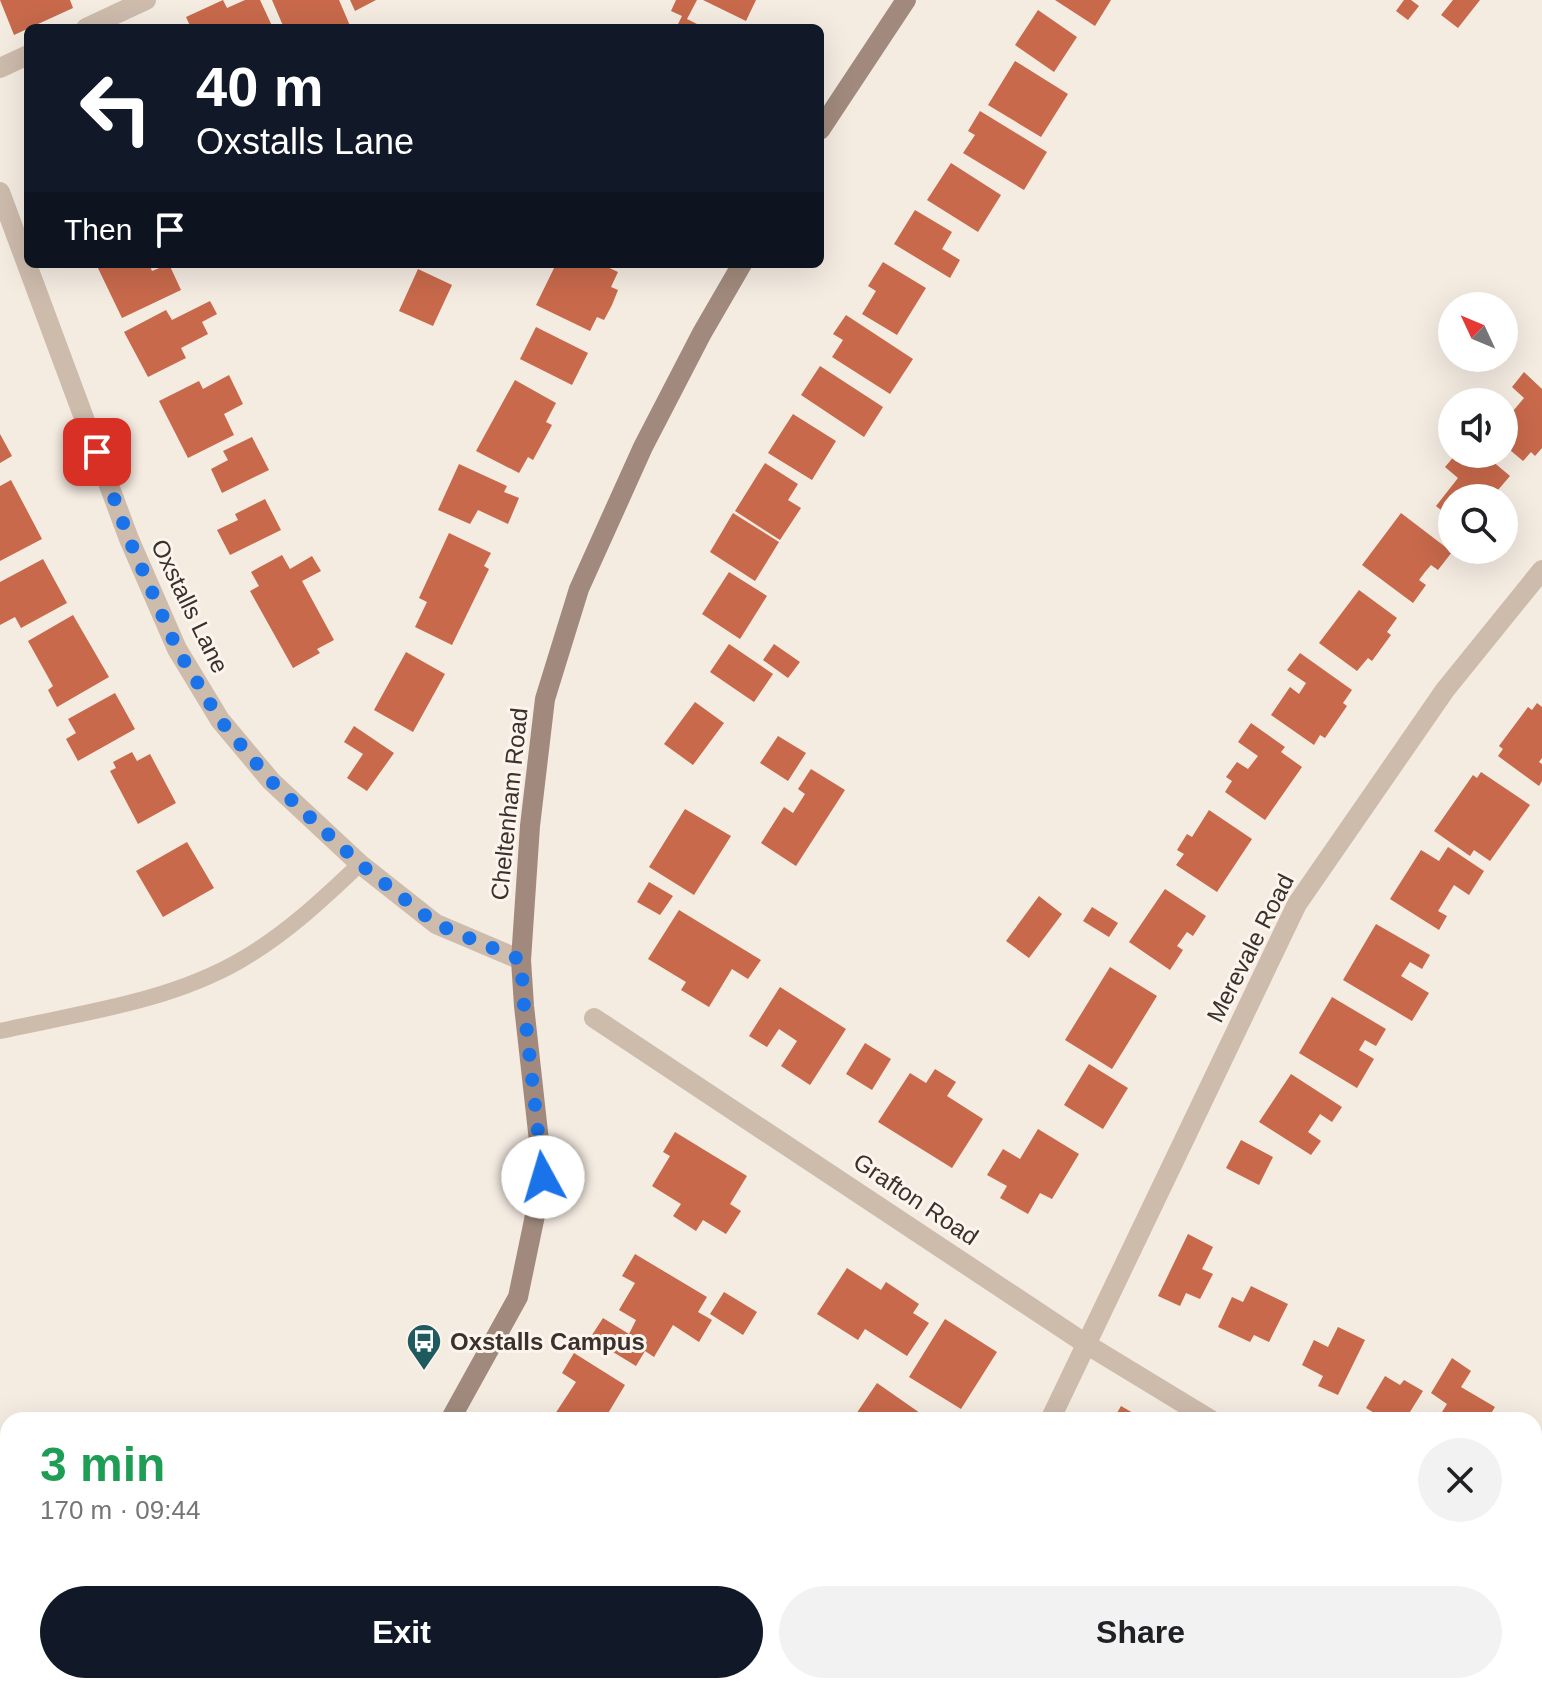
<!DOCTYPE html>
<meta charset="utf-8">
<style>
:root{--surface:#fff;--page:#f2f2f2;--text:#202124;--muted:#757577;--accent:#111827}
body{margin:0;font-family:Helvetica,sans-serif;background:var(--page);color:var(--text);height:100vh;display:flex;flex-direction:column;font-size:30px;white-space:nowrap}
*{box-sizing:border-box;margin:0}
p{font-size:26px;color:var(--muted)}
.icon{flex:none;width:44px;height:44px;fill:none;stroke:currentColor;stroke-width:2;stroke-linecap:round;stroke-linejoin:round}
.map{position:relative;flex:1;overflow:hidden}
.details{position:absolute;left:0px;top:1412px;width:1542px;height:282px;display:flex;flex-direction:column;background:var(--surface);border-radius:24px 24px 0 0;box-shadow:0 8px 32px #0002}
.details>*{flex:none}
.hud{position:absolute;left:24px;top:24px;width:800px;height:244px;border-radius:12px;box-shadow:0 8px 32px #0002;background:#111827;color:#fff;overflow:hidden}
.needle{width:52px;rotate:314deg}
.fabs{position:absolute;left:1438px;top:292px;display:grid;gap:16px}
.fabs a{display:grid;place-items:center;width:80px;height:80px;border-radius:50%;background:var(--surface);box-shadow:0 8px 32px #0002;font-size:40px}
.pin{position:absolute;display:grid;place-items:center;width:68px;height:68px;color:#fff;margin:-34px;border-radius:16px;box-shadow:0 4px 12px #0006}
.me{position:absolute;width:88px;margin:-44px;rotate:354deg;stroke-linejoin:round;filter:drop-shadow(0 0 6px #0008)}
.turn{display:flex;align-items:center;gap:28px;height:168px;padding:0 40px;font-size:36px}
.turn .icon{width:104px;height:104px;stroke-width:2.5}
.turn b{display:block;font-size:56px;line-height:68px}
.then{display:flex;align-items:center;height:76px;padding:0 40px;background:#0003;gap:16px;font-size:30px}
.round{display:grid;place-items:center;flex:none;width:84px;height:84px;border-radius:42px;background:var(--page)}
.summary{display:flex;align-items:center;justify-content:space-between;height:136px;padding:0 40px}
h1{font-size:48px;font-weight:600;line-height:60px;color:#1e9e55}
.primary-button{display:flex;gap:16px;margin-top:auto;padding:16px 40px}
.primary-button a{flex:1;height:92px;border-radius:48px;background:var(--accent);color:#fff;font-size:32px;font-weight:600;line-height:92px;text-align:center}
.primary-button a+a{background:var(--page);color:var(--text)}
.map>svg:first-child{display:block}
</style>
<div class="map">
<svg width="1542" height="1693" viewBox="0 0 1542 1693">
<rect width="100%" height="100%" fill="#f4ebe1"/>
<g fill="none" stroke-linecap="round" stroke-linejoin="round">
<path stroke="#7fb0b2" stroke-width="10" d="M0 1643 8 1647
M83 1686 97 1693"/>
</g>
<path fill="#c8694b" d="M0 0H70L73 8 14 35Z
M223 0 227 8 245 0H260L273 28H191L186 17Z
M272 0H339L351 28H284Z
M350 0H376L355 11Z
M676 0H697L687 19 705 28H676L682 16 671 11Z
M703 0H756L746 21Z
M1055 0H1111L1095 26Z
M1404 0H1411L1419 6 1408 20 1396 11Z
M1453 0H1480L1458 28 1441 15Z
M1038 10 1077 37 1054 72 1015 45Z
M1015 61 1068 94 1041 137 988 105Z
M980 111 1047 152 1024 190 963 153 975 135 968 131Z
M951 163 1001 195 978 232 927 200Z
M915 210 952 232 942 249 960 260 950 278 894 244Z
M883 262 926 288 897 335 862 314 876 291 868 286Z
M96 264H149L152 271 169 264 181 290 122 318Z
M556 264H601L618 272 611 287 618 290 612 305 604 320 597 317 590 331 536 305Z
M418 269 452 285 433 326 399 311Z
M210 301 217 314 202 322 208 334 181 348 186 358 148 377 124 332 166 310 172 320Z
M846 315 913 359 890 394 832 357 843 340 833 334Z
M536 327 588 353 572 385 520 359Z
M820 366 883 407 864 437 801 395Z
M1524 372 1542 389V448L1535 456 1531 452 1523 461 1504 445V403L1513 411 1524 398 1512 387Z
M229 375 243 404 224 414 234 435 188 458 159 401 199 381 203 389Z
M515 380 556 403 546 422 552 425 533 460 528 457 519 473 476 451Z
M793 414 836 441 812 480 768 453Z
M0 434 12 456 0 463Z
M252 437 269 470 222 493 211 469 228 460 223 451Z
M1456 454H1484L1510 476 1498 490 1502 493 1498 498H1452V519L1436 506 1458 478 1445 467Z
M765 463 798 484 788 500 801 508 780 540 735 511Z
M459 464 507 486 504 492 519 498 508 524 478 510 470 524 438 510Z
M11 480 42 539 0 561V486Z
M265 499 281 530 230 555 217 530 238 520 235 514Z
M733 513 779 542 755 581 710 552Z
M1401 513 1452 552 1438 570 1431 565 1425 572 1419 580 1426 585 1413 603 1362 565Z
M449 533 491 553 484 566 489 569 452 645 415 627 427 602 419 598Z
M282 555 290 569 312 556 321 571 302 581 334 640 317 649 320 653 293 668 250 591 259 586 251 572Z
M43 559 67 603 21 628 15 617 0 625V582Z
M729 572 767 596 740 639 702 614Z
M1359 590 1397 618 1387 632 1391 635 1372 661 1368 658 1357 671 1319 643Z
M73 615 109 677 57 707 48 690 53 686 28 641Z
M729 644 773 674 754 702 710 672Z
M774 644 800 662 788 678 763 660Z
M406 652 445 674 413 732 374 710Z
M1300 653 1352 690 1343 703 1347 706 1325 738 1320 735 1314 745 1271 715 1290 687 1299 694 1306 683 1287 670Z
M115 693 135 729 78 761 66 739 76 733 68 719Z
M695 702 724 723 693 765 664 744Z
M1537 703 1542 707V758L1539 762 1542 764V781L1539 786 1498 756 1503 749 1499 746 1528 707 1532 710Z
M1251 723 1285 747 1281 752 1302 767 1265 820 1225 792 1232 781 1226 777 1237 762 1248 769 1258 756 1238 742Z
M354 726 394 753 367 791 347 778 363 754 344 742Z
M778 736 806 753 788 781 760 763Z
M132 752 137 761 150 754 176 803 138 824 110 771 116 768 113 762Z
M811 769 845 790 796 866 761 843 784 807 793 813 805 794 798 789Z
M1481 772 1530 805 1490 861 1474 850 1470 856 1434 831 1473 775 1477 778Z
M685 809 731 836 694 895 649 867Z
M1209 810 1252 839 1217 892 1176 865 1184 854 1177 850 1187 834 1192 837Z
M187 842 214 888 163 917 136 871Z
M1448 847 1484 871 1469 895 1454 885 1438 911 1447 916 1439 930 1390 899 1421 850 1439 861Z
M649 882 673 896 660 915 637 902Z
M1165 889 1206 916 1193 936 1187 932 1177 946 1183 950 1170 970 1129 942Z
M1039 896 1062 914 1029 958 1006 941Z
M1092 907 1118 923 1109 937 1083 921Z
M679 910 761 960 748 979 732 969 709 1007 681 990 686 982 648 959Z
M1376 924 1430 955 1422 969 1410 962 1401 976 1429 993 1412 1021 1343 980Z
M1110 967 1157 996 1112 1069 1065 1040Z
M780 987 846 1029 810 1085 781 1066 797 1041 779 1029 767 1047 749 1036Z
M1332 997 1386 1029 1376 1046 1365 1040 1359 1050 1374 1059 1357 1088 1299 1053Z
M865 1043 891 1059 872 1090 846 1074Z
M1089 1064 1128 1088 1103 1129 1064 1105Z
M935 1069 956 1082 947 1096 983 1119 952 1168 878 1122 910 1073 926 1083Z
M1291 1074 1342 1107 1332 1122 1320 1114 1308 1132 1321 1141 1311 1155 1259 1122Z
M1038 1129 1079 1154 1052 1199 1040 1193 1028 1214 1000 1198 1007 1186 987 1175 1003 1149 1020 1159Z
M675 1132 747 1176 730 1204 741 1211 726 1234 703 1220 696 1231 673 1216 681 1204 652 1186 670 1156 663 1152Z
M1241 1140 1273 1157 1259 1185 1226 1168Z
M1188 1234 1213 1247 1202 1269 1213 1274 1200 1299 1186 1293 1180 1306 1158 1296Z
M635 1254 707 1297 698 1312 712 1320 699 1342 673 1325 654 1357 645 1351 636 1366 590 1338 603 1318 629 1334 636 1320 619 1310 635 1283 622 1276Z
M847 1268 881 1290 886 1282 919 1304 913 1313 929 1323 907 1356 865 1329 858 1340 817 1314Z
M1251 1286 1288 1304 1269 1342 1254 1335 1250 1342 1218 1327 1232 1297 1243 1302Z
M724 1292 757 1312 743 1335 710 1314Z
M945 1319 997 1352 961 1409 909 1377Z
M1338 1327 1365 1340 1338 1395 1318 1386 1323 1376 1302 1365 1314 1340 1328 1347Z
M574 1353 625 1385 604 1420 591 1417 589 1420H566L555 1414 576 1382 562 1373Z
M1452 1358 1471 1371 1461 1387 1495 1407 1487 1420H1437L1447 1404 1431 1393Z
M1385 1376 1400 1385 1404 1380 1423 1391 1405 1420H1386L1366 1408Z
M877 1383 930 1420H852Z
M1121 1406 1145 1420H1113Z
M1534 1474 1542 1479V1541L1534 1536Z
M425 1686H485L481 1693H436Z
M799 1686H827L823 1693H810Z
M1031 1686H1077L1074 1693H1044Z
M1455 1686H1513L1509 1693H1467Z"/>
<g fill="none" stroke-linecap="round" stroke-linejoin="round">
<path stroke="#cdbbac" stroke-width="16" d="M0 1031C80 1013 169 1002 241 960 286 934 323 899 360 864"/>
<path stroke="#cdbbac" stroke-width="20" d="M86 28 146 0
M0 68 28 55
M594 1018 1086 1344 1211 1420
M1050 1420 1297 904 1445 690 1542 570
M1534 1617 1542 1622
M920 1693 923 1686"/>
<path stroke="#cdbbac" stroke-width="20" d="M0 192 129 539 177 649 220 720 271 781 360 864 436 924 521 960"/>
<path stroke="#a18a7d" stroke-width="20" d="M820 130 906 0
M450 1420 518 1297 543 1177 524 1006 521 960 530 826 545 699 579 589 643 447 702 333 742 264
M249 1693 256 1686"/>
</g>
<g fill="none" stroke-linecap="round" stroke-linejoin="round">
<path stroke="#1a73e8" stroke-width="14" stroke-dasharray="0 25.2" d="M97 452 129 539 177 649 220 720 271 781 360 864 436 924 521 960 524 1006 543 1177"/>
</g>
<defs>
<g id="bus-pin" transform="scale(1.8)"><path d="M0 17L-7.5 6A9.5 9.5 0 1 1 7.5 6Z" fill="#1f5a5e" stroke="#fbf5ee"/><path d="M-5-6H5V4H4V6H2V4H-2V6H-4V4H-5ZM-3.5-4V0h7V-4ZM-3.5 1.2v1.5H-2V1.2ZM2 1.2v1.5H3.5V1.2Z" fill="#fff"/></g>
</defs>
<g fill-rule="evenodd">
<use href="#bus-pin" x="424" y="1341"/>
</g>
<g text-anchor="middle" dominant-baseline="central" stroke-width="6" stroke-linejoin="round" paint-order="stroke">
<g font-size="24" fill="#3b302b" stroke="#fbf5ee">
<text transform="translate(190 606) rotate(64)">Oxstalls Lane</text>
<text transform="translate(509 804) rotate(-84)">Cheltenham Road</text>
<text transform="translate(1250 948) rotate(-63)">Merevale Road</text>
<text transform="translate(916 1199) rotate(34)">Grafton Road</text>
</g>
<g font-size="24" font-weight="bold" fill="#3b302b" stroke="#fbf5ee" text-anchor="start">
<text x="450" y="1341">Oxstalls Campus</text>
</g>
</g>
</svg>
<div class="fabs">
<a><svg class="needle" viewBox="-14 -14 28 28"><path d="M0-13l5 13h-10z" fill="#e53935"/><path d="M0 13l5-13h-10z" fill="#757577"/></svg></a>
<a><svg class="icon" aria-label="sound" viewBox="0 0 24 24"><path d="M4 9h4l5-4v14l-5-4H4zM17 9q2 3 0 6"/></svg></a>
<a><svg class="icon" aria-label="search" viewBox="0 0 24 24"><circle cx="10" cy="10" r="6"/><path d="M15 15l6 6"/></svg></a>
</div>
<div class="pin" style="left:97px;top:452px;background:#d93025"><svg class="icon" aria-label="arrive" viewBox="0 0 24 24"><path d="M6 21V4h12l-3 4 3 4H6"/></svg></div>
<svg class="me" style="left:543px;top:1177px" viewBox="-20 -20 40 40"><circle r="19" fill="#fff"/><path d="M0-13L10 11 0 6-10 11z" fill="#1a73e8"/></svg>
<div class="hud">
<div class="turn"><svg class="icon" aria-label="left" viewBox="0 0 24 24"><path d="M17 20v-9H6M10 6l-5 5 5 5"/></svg><div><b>40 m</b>Oxstalls Lane</div></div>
<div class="then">Then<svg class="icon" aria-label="arrive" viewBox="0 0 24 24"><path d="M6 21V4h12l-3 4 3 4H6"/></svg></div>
</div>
<section class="details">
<div class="summary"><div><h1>3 min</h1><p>170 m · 09:44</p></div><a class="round"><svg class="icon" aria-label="close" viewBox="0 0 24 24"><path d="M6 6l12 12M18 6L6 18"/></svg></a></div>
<div class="primary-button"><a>Exit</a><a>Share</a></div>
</section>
</div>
